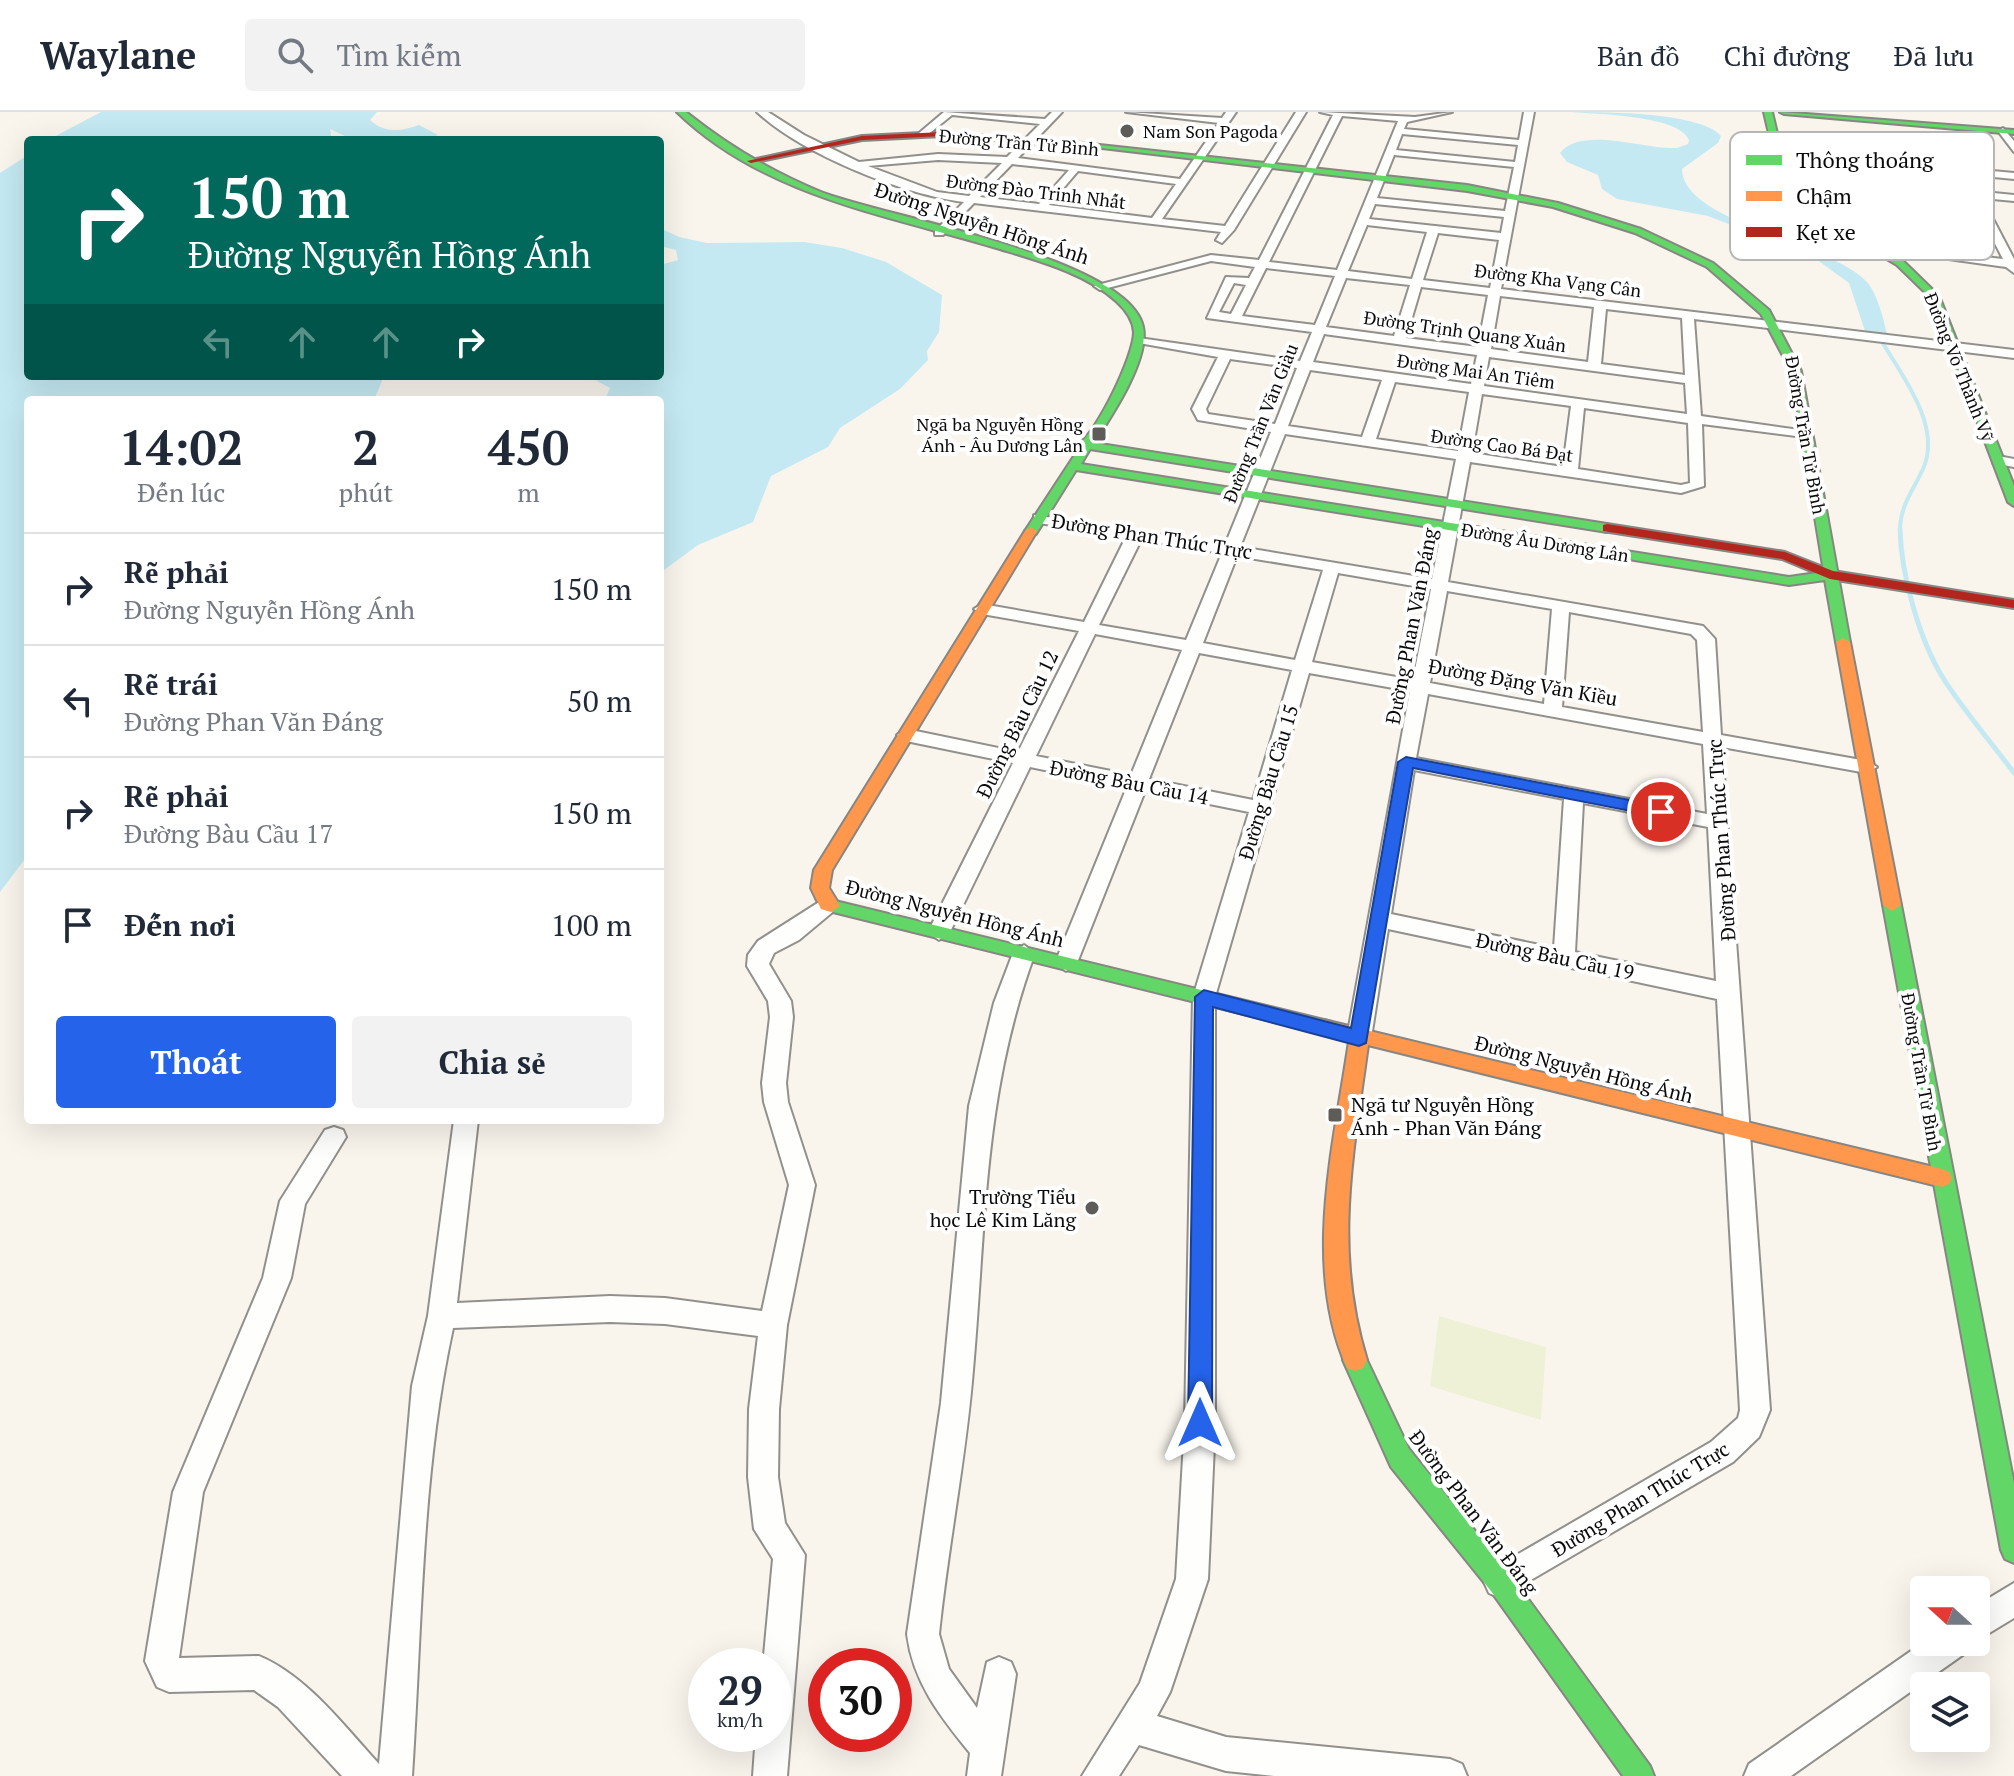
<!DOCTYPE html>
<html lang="vi">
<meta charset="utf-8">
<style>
:root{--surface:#fff;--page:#f2f2f3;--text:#1f2937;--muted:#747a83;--line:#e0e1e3;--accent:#2563eb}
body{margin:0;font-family:"PT Serif",serif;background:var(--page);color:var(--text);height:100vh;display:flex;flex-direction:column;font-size:30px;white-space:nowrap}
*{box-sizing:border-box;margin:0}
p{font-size:26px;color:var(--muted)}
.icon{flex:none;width:44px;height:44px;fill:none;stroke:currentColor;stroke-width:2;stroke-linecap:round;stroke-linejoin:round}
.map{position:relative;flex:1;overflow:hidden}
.sheet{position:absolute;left:24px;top:284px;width:640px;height:728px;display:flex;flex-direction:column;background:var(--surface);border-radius:8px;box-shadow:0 8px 32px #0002}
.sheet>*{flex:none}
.hud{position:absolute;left:24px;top:24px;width:640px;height:244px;border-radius:8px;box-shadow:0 8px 32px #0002;background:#00695c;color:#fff;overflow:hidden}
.needle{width:52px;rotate:291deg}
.controls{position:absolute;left:1910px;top:1464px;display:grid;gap:16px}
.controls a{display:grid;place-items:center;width:80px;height:80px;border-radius:8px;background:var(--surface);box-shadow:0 8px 32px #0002;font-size:40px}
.speed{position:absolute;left:688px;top:1536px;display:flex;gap:16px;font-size:40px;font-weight:700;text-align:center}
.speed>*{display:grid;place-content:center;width:104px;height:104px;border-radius:50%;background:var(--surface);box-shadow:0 8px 32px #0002;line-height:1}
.speed small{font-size:20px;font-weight:400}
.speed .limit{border:12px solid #d22;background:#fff;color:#111}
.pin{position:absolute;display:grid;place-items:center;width:68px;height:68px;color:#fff;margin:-34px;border:4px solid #fff;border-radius:50%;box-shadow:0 2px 8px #0007}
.me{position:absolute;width:88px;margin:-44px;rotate:0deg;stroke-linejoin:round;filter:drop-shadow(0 0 6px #0008)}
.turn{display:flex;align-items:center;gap:28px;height:168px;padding:0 32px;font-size:36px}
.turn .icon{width:104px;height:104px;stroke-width:2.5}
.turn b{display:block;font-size:56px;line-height:68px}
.lanes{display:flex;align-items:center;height:76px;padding:0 32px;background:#0003;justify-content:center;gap:40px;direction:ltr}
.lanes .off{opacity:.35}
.eta{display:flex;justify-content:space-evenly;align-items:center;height:136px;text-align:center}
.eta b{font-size:48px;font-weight:700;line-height:56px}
.primary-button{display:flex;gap:16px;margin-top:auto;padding:16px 32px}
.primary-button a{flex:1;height:92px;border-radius:8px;background:var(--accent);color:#fff;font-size:32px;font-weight:700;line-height:92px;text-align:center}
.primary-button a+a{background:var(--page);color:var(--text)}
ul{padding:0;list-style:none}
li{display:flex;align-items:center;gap:24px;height:112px;padding:0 32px;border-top:2px solid var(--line)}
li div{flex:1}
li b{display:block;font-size:30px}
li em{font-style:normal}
header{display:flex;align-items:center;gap:48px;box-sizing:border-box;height:112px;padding:0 40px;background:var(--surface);border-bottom:2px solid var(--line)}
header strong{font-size:38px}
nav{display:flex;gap:44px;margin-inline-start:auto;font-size:28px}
.search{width:560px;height:72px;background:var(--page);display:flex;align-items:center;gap:20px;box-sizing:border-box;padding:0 28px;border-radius:8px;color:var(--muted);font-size:30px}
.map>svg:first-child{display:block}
</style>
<header>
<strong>Waylane</strong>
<div class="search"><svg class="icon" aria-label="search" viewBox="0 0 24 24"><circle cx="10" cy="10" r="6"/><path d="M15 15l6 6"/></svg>Tìm kiếm</div>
<nav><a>Bản đồ</a><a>Chỉ đường</a><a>Đã lưu</a></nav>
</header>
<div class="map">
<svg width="2014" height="1664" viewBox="0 0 2014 1664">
<rect width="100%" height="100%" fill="#f9f5ed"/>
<path fill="#eff1d6" d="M1439 1204 1546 1235 1541 1308 1430 1274Z"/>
<path fill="#c4e9f2" d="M101 0H377L370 8C385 22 402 19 419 13L438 23 430 26 353 28 330 17 332 28H48Z
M1569 0C1603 0 1701 0 1721 24L1718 31 1682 57C1683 111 1830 130 1867 170 1878 183 1883 206 1887 222L1865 219 1849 171 1813 145 1708 104 1617 87 1602 77 1598 63 1567 50 1560 41C1581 13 1647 38 1677 36L1688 32 1689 28C1679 3 1595 2 1569 0Z
M28 43V264H384L374 288H28V743L0 780V61Z
M660 116 679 125 707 131 804 130 842 136 886 150 942 183 939 220 927 239 928 248 900 277 840 316 828 335 771 364 753 410 698 433 660 461V288H605L610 276 597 269 599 264H660V153L678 148 676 138 660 134Z"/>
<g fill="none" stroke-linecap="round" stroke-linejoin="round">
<path stroke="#c4e9f2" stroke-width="4" d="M1880 226C1900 262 1943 313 1923 357 1913 379 1900 393 1900 419"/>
<path stroke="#c4e9f2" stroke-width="5" d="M1900 417C1901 462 1919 527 1943 566 1964 599 1991 630 2014 661"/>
<g stroke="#92908c" stroke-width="4">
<path id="street" d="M757 0H768L804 23 859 50 938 42 1007 45 1040 12 952 3 926 24 918 22 944 0 1045 7 1052 0H1062L1018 46 1180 67 1219 11 1126 0 1222 6 1226 0H1236L1162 107 1225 114 1296 0H1306L1234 118 1222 131 1216 128 1221 120 974 91 943 123H935V119L964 90C902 82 804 43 757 0ZM938 48 1002 51 969 84 937 80 868 54ZM1012 52 1069 58 1039 92 980 85ZM1078 59 1176 72 1152 106 1049 93Z
M1320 0 1415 5 1452 0 1407 10 1404 17 1519 28 1524 0H1534L1501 177 2014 238V246L1694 207 1701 304 1807 319 1812 320V326L1702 312 1704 374 1681 381 1470 350 1448 470 1703 514 1715 527 1721 623 1867 649 1877 655 1867 661 1722 635 1770 1298 1759 1325 1733 1350 1500 1486 1489 1481 1484 1470 1489 1459 1711 1330 1738 1306 1740 1298 1717 887 1388 817 1371 926 1367 932H1351L1347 926 1410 579 1309 561 1215 885V1311L1208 1467 1170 1580 1157 1604 1226 1625 1450 1647 1462 1652 1467 1664H1274L1226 1659 1139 1633 1119 1664H1082L1140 1571 1176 1467 1185 1311 1193 885 1249 700 1145 679 1077 851 1066 859 1055 851 1127 675 1030 655 950 820 939 828 928 820 1013 651 906 629 897 623 906 617 1018 640 1079 519 982 502 974 497 982 492 1084 510 1126 425 1039 411 1034 409V403L1225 433 1271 320 1198 308 1192 297 1218 245 1133 230 1139 226 1300 249 1312 220 1207 206 1226 165 1249 166 1255 155 1211 149 1100 178 1094 174 1211 143 1259 148 1333 3ZM1342 4 1398 9 1337 158 1269 150ZM1402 22 1518 33 1515 50 1396 38ZM1394 43 1514 55 1505 99 1377 86ZM1375 92 1504 105 1501 121 1369 107ZM1367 113 1427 120 1412 167 1348 159ZM1438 121 1499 128 1490 176 1423 168ZM1266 156 1335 164 1315 213 1242 204ZM1346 166 1410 173 1394 224 1326 215ZM1234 171 1246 173 1231 202 1219 200ZM1421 175 1488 183 1478 235 1406 226ZM1500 184 1594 195 1588 250 1491 237ZM1606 197 1682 206 1685 263 1601 252ZM1324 222 1477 243 1471 272 1313 250ZM1489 245 1685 271 1687 302 1484 274ZM1230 247 1297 256 1275 312 1208 302 1206 297ZM1310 258 1382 268 1362 325 1288 314ZM1395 270 1469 280 1458 339 1376 327ZM1482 282 1571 294 1563 355 1472 341ZM1584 296 1688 311 1690 371 1681 373 1578 357ZM1285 322 1456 347 1432 467 1240 435ZM1141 428 1222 441 1186 528 1099 513ZM1237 444 1323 458 1295 548 1203 531ZM1338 461 1431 477 1413 568 1312 550ZM1447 479 1552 497 1544 592 1430 571ZM1569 500 1691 522 1697 528 1703 620 1562 595ZM1095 522 1182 538 1131 663 1036 644ZM1199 541 1292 558 1253 688 1149 667ZM1428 582 1703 632 1707 702 1416 646ZM1414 658 1564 687 1554 836 1391 802ZM1583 691 1708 715 1716 869 1575 840Z
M2003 16 2014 29V40L1998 19Z
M1778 39 2014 61V67L1775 44Z
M1783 60 2014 83V89L1982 86 2014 147V161L2006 155 1876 137 1882 134 2003 147 1971 85 1779 65Z
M1998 344 2014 347V355L1993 351V345Z
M827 785 838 793 835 798 799 828 774 841 769 852 791 889 793 905 786 971 788 990 815 1073 787 1213 779 1297 778 1365 785 1411 805 1443 787 1664H753L756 1622H774V1554H763L773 1447 754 1417 748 1365 749 1297 758 1224 665 1212 610 1210 453 1216C421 1362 422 1516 412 1664H342L278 1595 254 1578 169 1580 157 1575 145 1549 173 1380 263 1166 280 1089 325 1018 334 1015 343 1018 346 1025 305 1092 291 1166 203 1380 179 1546 259 1544C307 1564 344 1614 379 1652L412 1274 428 1204 454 1008H478L457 1191 610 1184 665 1186 762 1199 789 1073 764 990 762 971 770 905 768 889 747 854 748 843 758 829Z
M1024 833 1035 841C983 982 986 1111 973 1258 966 1346 948 1434 939 1522L949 1557 977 1596 987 1550 999 1545 1011 1550 1016 1562 1001 1664H967L970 1641C940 1604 913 1570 907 1522L941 1291 969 994 994 891 1013 841Z
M2014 1471V1506L1976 1529V1494Z
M1924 1530H1968L1964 1542 1791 1664H1744L1749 1652Z"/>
</g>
<g stroke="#888683" stroke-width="4">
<path id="fast" d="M677 0H686C727 33 772 60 821 80 886 105 1129 146 1143 215 1150 247 1111 305 1094 331L1607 412 1613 416 1607 420 1090 337 1081 352 1789 465 1824 460 1791 259 1761 202 1707 155 1635 121 1553 95 1467 79 1068 32 1072 30 1467 73 1558 91 1641 117 1713 151 1769 198 1801 259 1850 530 1843 534 1836 530 1825 468 1789 473 1076 358 1036 422H1026L1025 419 1080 335 1078 333C1097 320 1134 244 1134 220 1133 207 1125 197 1116 189 1085 161 1039 149 1000 137 888 103 765 85 677 0Z
M1764 0H1772L1786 60 1805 91 1903 149 1939 184 2014 374V394L2008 390 1930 185 1897 153 1799 95 1778 60Z
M1780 0 2014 18V22L1784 2Z
M1892 787 1901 793 2014 1372V1451L2005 1447 2001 1438 1883 793Z
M831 788 1324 908 1331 910 1334 915 1331 920 1324 922 825 798 822 794 825 790Z
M1355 1237 1363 1240 1409 1337 1509 1461 1650 1654 1654 1664H1623L1491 1479 1391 1355 1343 1248 1347 1240Z"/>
</g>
<g stroke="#888683" stroke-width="4">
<path id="slow" d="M1031 415 1037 419 832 758 829 776 840 794 831 800 821 797 811 776 814 758 1025 419Z
M1843 526 1850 530 1901 793 1892 799 1883 793 1836 530Z
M1324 908 1942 1057 1949 1060 1952 1066 1949 1072 1942 1075 1368 933C1353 1044 1333 1138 1367 1248L1363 1256 1355 1259 1347 1256C1302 1154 1334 1033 1349 929L1317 920 1314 915 1317 910Z"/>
</g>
<g stroke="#888683" stroke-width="4">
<path id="jam" d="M942 20 1076 32 1072 34 942 24 862 28 751 51 747 49 862 24Z
M1607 412 1785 440 1833 459 2014 488V496L1830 467 1782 447 1603 419V413Z"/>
</g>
<use href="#street" fill="#fefefc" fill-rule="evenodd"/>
<use href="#fast" fill="#63d668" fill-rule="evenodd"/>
<use href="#slow" fill="#ff974d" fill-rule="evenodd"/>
<use href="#jam" fill="#b3261e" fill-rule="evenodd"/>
</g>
<path fill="#2563eb" stroke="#184099" stroke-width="2" d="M1406 645 1661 694 1669 700 1661 705 1413 656 1366 931 1359 934 1213 895 1212 1311 1209 1319 1200 1323 1192 1319 1188 1311 1195 885 1204 878 1351 916 1398 650Z"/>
<g fill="#5e5c59" stroke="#fff" stroke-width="3">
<circle cx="1127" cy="19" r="8"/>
<rect x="1091" y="314" width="16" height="16" rx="4"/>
<rect x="1327" y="995" width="16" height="16" rx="4"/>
<circle cx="1092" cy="1096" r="8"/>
</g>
<g text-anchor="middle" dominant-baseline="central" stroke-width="8" stroke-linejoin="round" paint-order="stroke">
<g font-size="18" fill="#0a0a0a" stroke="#fff" text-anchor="start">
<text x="1143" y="19">Nam Son Pagoda</text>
<text x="1083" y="312" text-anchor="end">Ngã ba Nguyễn Hồng<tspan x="1083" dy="21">Ánh - Âu Dương Lân</tspan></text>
</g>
<g font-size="18" fill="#0a0a0a" stroke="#fff">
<text transform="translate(1019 30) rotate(5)">Đường Trần Tử Bình</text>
<text transform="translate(1036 79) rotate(7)">Đường Đào Trinh Nhất</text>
<text transform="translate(1558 168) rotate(7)">Đường Kha Vạng Cân</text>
<text transform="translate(1465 219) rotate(8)">Đường Trịnh Quang Xuân</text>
<text transform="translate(1960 255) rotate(68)">Đường Võ Thành Vỹ</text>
<text transform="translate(1476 259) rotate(8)">Đường Mai An Tiêm</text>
<text transform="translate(1260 311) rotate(-68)">Đường Trần Văn Giàu</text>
<text transform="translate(1806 323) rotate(80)">Đường Trần Tử Bình</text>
<text transform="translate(1502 333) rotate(8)">Đường Cao Bá Đạt</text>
<text transform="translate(1545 430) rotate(9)">Đường Âu Dương Lân</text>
<text transform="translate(1922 960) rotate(80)">Đường Trần Tử Bình</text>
</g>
<g font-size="20" fill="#0a0a0a" stroke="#fff">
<text transform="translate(982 111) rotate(18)">Đường Nguyễn Hồng Ánh</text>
<text transform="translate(1152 424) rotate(9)">Đường Phan Thúc Trực</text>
<text transform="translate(1411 514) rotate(-79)">Đường Phan Văn Đáng</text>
<text transform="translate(1523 570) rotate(10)">Đường Đặng Văn Kiều</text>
<text transform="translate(1017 612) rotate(-64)">Đường Bàu Cầu 12</text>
<text transform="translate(1129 670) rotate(11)">Đường Bàu Cầu 14</text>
<text transform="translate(1268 670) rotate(-73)">Đường Bàu Cầu 15</text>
<text transform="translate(1721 728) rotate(-94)">Đường Phan Thúc Trực</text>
<text transform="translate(955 801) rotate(14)">Đường Nguyễn Hồng Ánh</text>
<text transform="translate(1555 844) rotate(12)">Đường Bàu Cầu 19</text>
<text transform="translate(1584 957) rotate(14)">Đường Nguyễn Hồng Ánh</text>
<text transform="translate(1640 1387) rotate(-31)">Đường Phan Thúc Trực</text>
<text transform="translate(1474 1400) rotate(53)">Đường Phan Văn Đáng</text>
</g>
<g font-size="20" fill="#0a0a0a" stroke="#fff" text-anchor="start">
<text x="1351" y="992">Ngã tư Nguyễn Hồng<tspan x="1351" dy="23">Ánh - Phan Văn Đáng</tspan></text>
<text x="1076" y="1084" text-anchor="end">Trường Tiểu<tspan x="1076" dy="23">học Lê Kim Lăng</tspan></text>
</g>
</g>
<rect x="1730" y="20" width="264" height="128" rx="12" fill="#fff" stroke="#b6b6b6" stroke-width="2"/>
<rect x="1746" y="43" width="36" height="10" fill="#63d668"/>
<rect x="1746" y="79" width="36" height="10" fill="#ff974d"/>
<rect x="1746" y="115" width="36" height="10" fill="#b3261e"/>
<g font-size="22" fill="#0a0a0a">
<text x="1796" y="56">Thông thoáng</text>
<text x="1796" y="92">Chậm</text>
<text x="1796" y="128">Kẹt xe</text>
</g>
</svg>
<div class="controls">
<a><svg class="needle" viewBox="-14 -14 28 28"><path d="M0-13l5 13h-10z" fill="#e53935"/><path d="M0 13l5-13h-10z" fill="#747a83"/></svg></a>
<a><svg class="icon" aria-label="layers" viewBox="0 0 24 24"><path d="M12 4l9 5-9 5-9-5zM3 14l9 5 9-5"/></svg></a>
</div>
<div class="speed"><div>29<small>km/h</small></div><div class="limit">30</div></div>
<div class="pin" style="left:1661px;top:700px;background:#d93025"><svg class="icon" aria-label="arrive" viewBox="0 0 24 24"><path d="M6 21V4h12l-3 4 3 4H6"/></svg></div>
<svg class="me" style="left:1200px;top:1311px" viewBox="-20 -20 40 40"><path d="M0-17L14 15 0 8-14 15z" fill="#2563eb" stroke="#fff" stroke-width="4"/></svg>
<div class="hud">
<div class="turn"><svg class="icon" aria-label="right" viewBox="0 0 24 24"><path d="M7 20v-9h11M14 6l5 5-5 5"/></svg><div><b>150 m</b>Đường Nguyễn Hồng Ánh</div></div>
<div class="lanes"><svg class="icon off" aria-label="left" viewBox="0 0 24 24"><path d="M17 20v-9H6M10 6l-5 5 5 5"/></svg><svg class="icon off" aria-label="ahead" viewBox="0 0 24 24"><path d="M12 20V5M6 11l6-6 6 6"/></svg><svg class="icon off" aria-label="ahead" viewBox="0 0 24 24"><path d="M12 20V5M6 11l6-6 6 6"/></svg><svg class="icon" aria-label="right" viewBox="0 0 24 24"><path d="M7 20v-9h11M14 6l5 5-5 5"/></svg></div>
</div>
<section class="sheet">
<div class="eta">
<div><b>14:02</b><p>Đến lúc</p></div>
<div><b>2</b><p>phút</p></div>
<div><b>450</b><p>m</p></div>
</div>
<ul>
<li><svg class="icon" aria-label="right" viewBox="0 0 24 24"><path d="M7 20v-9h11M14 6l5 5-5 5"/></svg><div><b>Rẽ phải</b><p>Đường Nguyễn Hồng Ánh</p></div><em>150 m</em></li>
<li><svg class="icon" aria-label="left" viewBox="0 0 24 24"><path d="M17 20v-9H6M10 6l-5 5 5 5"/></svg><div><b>Rẽ trái</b><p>Đường Phan Văn Đáng</p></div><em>50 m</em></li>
<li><svg class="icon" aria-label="right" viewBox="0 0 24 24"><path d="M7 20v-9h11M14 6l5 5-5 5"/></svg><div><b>Rẽ phải</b><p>Đường Bàu Cầu 17</p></div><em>150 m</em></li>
<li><svg class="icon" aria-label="arrive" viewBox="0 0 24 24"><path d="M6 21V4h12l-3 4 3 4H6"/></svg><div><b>Đến nơi</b></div><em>100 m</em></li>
</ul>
<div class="primary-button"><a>Thoát</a><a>Chia sẻ</a></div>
</section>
</div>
